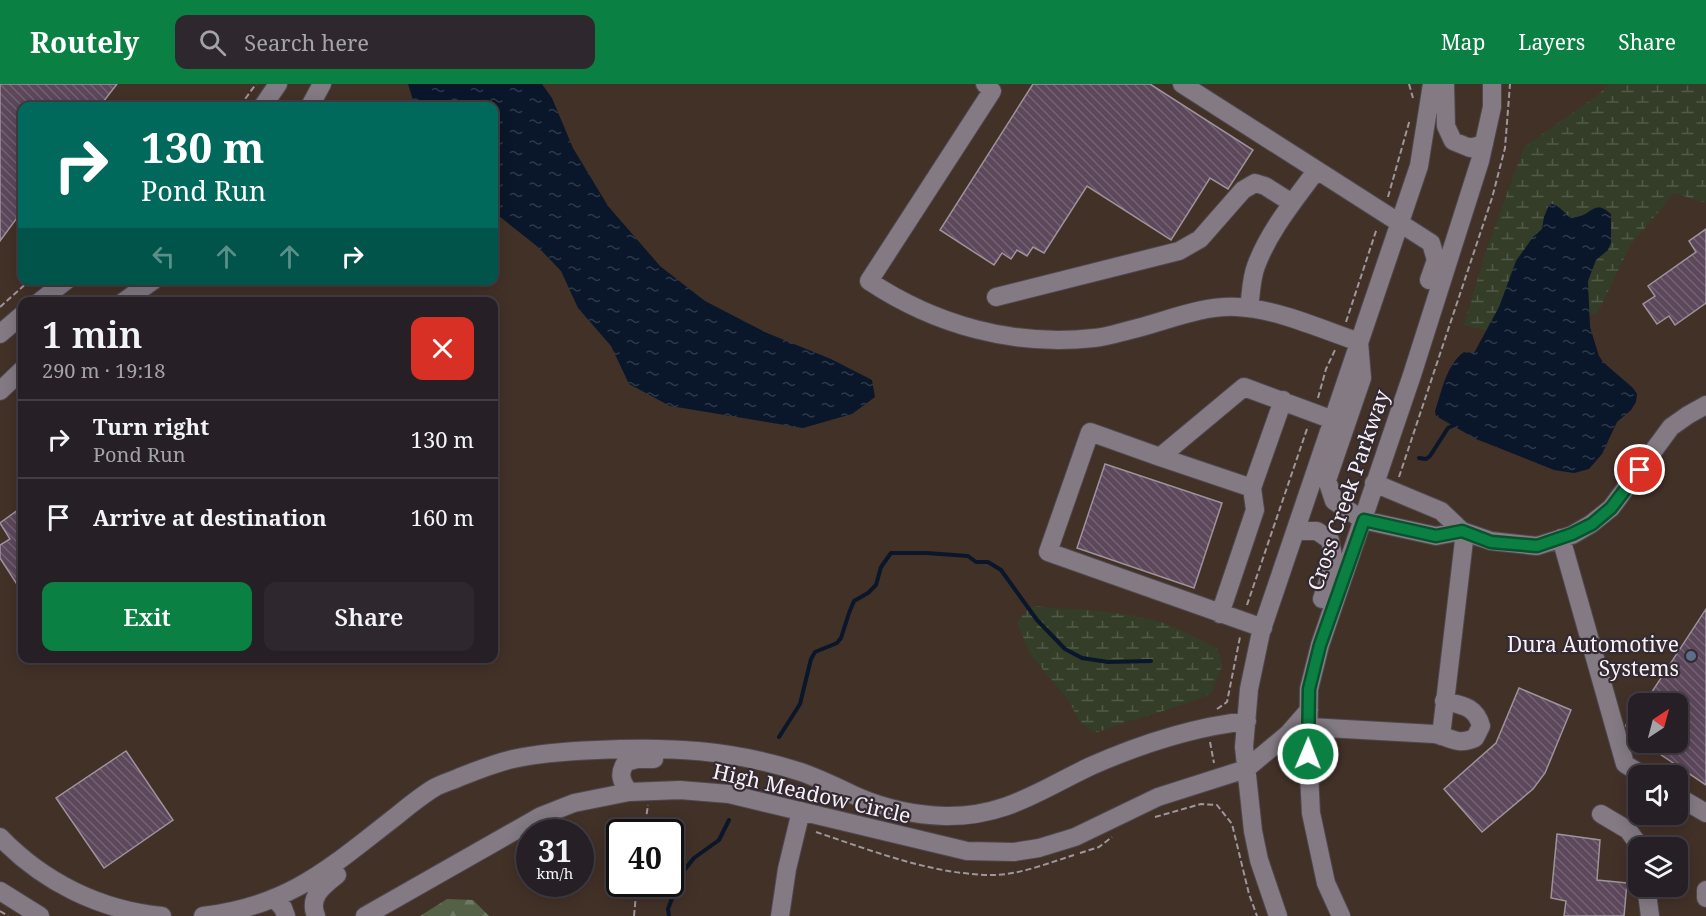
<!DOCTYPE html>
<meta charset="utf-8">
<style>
:root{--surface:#262026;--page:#2e282e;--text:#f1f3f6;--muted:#a4a3a7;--line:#423e43;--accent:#0b8043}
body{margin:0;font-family:"Noto Serif",serif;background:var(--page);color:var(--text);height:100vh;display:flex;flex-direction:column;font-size:22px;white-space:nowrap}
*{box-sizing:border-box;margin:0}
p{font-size:20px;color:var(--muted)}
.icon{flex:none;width:33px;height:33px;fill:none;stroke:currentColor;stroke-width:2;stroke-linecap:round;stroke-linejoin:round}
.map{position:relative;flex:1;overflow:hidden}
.drawer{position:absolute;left:18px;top:213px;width:480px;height:366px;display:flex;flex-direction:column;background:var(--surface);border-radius:12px;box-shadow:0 3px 15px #0003,0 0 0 2px var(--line)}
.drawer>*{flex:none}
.banner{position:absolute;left:18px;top:18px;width:480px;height:183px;border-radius:12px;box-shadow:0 3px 15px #0003,0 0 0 2px var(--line);background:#00695c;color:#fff;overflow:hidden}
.needle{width:39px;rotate:36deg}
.fabs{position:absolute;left:1628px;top:609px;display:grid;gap:12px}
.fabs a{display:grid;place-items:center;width:60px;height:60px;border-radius:12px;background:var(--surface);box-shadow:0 3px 15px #0003,0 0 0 2px var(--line);font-size:30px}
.speed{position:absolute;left:516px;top:735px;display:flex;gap:12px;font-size:30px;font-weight:700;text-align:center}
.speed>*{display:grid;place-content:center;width:78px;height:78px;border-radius:50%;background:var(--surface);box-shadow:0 3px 15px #0003,0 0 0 2px var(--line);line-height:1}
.speed small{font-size:15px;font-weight:400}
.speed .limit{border:3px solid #111;border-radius:9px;background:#fff;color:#111}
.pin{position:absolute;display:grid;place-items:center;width:51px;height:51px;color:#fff;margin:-26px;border:3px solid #fff;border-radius:50%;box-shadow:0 2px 6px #0007}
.me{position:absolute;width:66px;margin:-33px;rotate:1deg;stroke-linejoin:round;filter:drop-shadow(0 0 4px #0008)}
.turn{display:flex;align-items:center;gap:21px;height:126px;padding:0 24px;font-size:27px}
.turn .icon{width:78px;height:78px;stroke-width:2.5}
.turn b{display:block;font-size:42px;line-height:51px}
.lanes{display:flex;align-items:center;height:57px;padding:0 24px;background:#0003;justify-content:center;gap:30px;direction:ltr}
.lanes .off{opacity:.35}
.round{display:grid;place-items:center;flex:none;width:63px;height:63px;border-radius:12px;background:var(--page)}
.head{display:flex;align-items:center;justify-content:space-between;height:102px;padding:0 24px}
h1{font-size:36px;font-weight:600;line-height:45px}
.primary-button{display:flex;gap:12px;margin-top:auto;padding:12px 24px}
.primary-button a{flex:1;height:69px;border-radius:12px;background:var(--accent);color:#fff;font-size:24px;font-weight:600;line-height:69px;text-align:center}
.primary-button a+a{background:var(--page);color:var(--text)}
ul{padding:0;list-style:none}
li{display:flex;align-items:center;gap:18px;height:78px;padding:0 24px;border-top:2px solid var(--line)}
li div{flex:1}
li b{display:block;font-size:22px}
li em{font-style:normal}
header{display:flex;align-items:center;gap:36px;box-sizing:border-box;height:84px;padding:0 30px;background:var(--accent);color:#fff}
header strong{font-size:28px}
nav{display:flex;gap:33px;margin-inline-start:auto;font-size:21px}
.search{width:420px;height:54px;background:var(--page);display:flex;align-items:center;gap:15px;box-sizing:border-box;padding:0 21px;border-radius:12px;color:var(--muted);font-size:22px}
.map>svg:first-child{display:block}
</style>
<header>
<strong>Routely</strong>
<div class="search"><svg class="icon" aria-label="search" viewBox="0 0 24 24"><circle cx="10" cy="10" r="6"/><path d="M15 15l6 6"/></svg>Search here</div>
<nav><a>Map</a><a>Layers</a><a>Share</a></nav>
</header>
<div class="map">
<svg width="1706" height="832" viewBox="0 0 1706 832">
<defs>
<pattern id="forest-firs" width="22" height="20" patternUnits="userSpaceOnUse" patternTransform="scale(1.5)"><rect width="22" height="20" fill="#556147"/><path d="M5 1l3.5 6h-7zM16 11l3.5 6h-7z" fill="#6e7862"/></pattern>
<pattern id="wetland-marsh" width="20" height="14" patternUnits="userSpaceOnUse" patternTransform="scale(1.5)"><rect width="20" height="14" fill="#333d27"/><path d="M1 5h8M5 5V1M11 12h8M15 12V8" fill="none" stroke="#515a47"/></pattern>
<pattern id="water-ripples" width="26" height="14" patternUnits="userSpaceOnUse" patternTransform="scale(1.5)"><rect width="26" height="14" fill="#0a172a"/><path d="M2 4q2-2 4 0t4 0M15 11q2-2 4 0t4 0" fill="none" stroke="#2e394a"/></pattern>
<pattern id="building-back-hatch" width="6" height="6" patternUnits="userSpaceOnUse" patternTransform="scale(1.5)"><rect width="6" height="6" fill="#5c475b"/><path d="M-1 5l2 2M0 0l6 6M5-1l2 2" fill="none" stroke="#746273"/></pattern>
</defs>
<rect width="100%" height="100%" fill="#332a32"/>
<path fill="#423127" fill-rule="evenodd" d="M0 0H1706V832H0ZM22 22H494V196H22ZM22 218H494V574H22ZM1638 620H1677V658H1638ZM1638 692H1677V730H1638ZM530 748H580V800H530ZM620 748H670V800H620ZM1638 764H1677V802H1638Z"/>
<path fill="url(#forest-firs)" d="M447 815 473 816 489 832H420Z"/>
<path fill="url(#wetland-marsh)" d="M1609 0H1706V119L1674 109 1630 162 1598 228 1528 258 1464 241 1486 167 1524 63 1598 11Z
M1034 522C1072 526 1117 526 1154 536 1177 543 1198 554 1218 565L1222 582 1212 609C1174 626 1134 634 1095 649L1080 638 1069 617 1030 570 1017 538 1029 524Z"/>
<path fill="url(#water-ripples)" d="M408 0H542L552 14 573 64 608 122 660 182 705 217 767 249 831 275 872 296 875 313 852 330 803 344 670 322 629 300 611 262 578 224 561 187 538 163 494 128V22H415Z
M1552 120C1562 122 1566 135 1577 133 1592 130 1595 115 1611 130V159L1608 166 1596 176 1588 197 1590 243 1599 272 1603 278 1633 304 1637 310 1636 318 1631 326 1617 338 1602 370 1589 385 1574 389 1554 386 1476 355 1436 332 1435 327C1442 307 1446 281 1464 268L1474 269 1499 223 1516 177 1533 153 1542 145 1544 133 1549 121Z"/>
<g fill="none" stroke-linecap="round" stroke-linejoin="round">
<path stroke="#0a172a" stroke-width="4" d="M1419 374 1426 375 1430 372 1448 344 1454 341
M779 653 800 620 811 575 815 568 837 559 841 554 849 529 854 517 868 509 876 501 881 483 891 469H926L968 472 976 478H988L1001 486 1037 536 1065 565 1082 574 1108 578 1151 577
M669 832 668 825 681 790 694 774 719 756 729 736"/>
</g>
<path fill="url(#building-back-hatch)" stroke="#9d939c" stroke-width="1.5" d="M0 0H117L100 22H22V127L0 157Z
M1033 0H1150L1253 66 1228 105 1210 94 1171 156 1087 102 1044 169 1033 163 1027 172 1017 166 1011 175 1002 169 994 181 940 146Z
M1706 145V219L1675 241 1669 232 1657 240 1643 220 1655 212 1648 202 1696 168 1689 157Z
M1105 380 1222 419 1194 504 1077 464Z
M22 423V508L0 474V461L10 455 0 439Z
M1706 525V701L1642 658H1677V620H1644Z
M1519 604 1571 626 1545 689 1533 705 1482 748 1444 705 1496 659Z
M1638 629V656L1634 653 1632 656 1629 654 1626 641 1628 637 1631 639Z
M126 667 173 736 104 784 56 714Z
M1557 750 1600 756 1597 796 1627 799 1624 832H1564L1566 817 1551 814Z"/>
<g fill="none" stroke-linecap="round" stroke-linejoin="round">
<g stroke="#4f484f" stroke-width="20">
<path id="minor" d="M985 0 992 7 869 197C935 241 1014 263 1094 254 1106 253 1118 249 1130 246 1164 238 1201 221 1237 223 1277 225 1321 245 1359 258L1362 294 1327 396 1334 417 1363 436 1436 452 1462 447
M1182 0 1431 159 1436 176 1429 196
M1445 0 1446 42 1453 57 1470 64 1484 60
M263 22 278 0
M310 22 322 0
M996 213 1179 167 1200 155 1243 106 1255 99 1265 102 1292 119
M39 218 67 196
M123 218 154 196
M1249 224C1251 211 1251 195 1256 182 1269 147 1294 117 1316 87
M0 250 22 231
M0 307 22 286
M1160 373 1252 404
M1374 399 1441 427 1462 447 1491 457 1537 462 1572 451 1591 440 1611 424 1671 343 1688 331 1706 321
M1296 447H1317L1330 456 1334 478 1322 515
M1561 454 1625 680 1644 692
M1220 530 1255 426 1252 404 1283 316
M1263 544 1048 468 1090 348 1160 373 1244 303 1333 336
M1309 643 1434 650C1451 653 1457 662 1475 654L1481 642C1476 622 1461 621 1444 617
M1441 652 1465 448
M629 708C621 697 618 690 626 678L637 675H654
M1677 712 1706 729
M1601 730 1628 746 1641 764
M0 753C43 798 100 826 162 832
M1646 802 1650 832
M1706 806V814
M0 807 40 832
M275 815 283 824 286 832
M203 832C287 822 326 787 390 737 404 726 419 713 434 704 442 699 452 697 460 693 478 686 495 679 513 675 540 669 569 667 597 666 667 662 734 666 801 688 821 695 839 704 858 713 886 725 914 731 945 732 1005 733 1040 706 1091 682 1141 660 1192 643 1247 637
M316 832C308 813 323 802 337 791
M365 832 541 732 574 719 629 708 680 706 729 710 967 767 1014 768 1039 764 1075 753 1158 713 1246 685 1288 650 1309 626
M780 832 787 785 801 727
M1278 832 1259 776 1253 747 1244 663 1249 605 1261 548 1419 82 1432 0
M1341 832 1326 799 1311 729 1308 670 1309 605 1320 561 1412 291 1480 77 1492 23V0"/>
</g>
<path stroke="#9d969d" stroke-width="2" stroke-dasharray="6 3" stroke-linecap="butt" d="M1409 0 1413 14
M240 22 256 0
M1388 113 1410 35
M0 223 30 196
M1346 238 1377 144
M1318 314 1326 285 1335 266
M1399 393 1492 114 1505 64 1510 0
M1247 521 1308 342
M1217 625 1227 618 1240 553
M1210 658 1214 679
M1155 733 1201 720 1217 721 1232 740 1249 810 1257 832
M644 748 648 721
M816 748C873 767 933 791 994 791 1018 791 1052 778 1074 771
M1080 769 1099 763 1112 753
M0 827 8 832
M634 832 637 800"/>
<use href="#minor" stroke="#837a83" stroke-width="18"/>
</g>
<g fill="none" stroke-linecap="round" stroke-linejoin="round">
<g stroke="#07532c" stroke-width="15">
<path id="route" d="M1308 670 1309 605 1320 561 1364 436 1436 452 1462 447 1491 458 1537 462 1572 450 1592 440 1611 424 1640 386"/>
</g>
<use href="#route" stroke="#0b8043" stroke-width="10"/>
</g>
<circle fill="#5c6f8a" stroke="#332a32" stroke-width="2" cx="1691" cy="572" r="6"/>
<g text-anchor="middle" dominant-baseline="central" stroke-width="4.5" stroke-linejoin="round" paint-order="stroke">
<g font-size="21" fill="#f6f1f6" stroke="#332a32">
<text transform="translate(1348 406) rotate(-71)">Cross Creek Parkway</text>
<text transform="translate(812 709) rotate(13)">High Meadow Circle</text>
</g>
<g font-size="21" fill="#f6f1f6" stroke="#332a32" text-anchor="end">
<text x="1679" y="560">Dura Automotive<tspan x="1679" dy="24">Systems</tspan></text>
</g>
</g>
</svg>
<div class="fabs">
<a><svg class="needle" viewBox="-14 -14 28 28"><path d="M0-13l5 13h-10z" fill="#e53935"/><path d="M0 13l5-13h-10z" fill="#a4a3a7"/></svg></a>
<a><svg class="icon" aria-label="sound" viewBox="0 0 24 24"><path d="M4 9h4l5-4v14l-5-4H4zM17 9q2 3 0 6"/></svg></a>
<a><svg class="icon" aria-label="layers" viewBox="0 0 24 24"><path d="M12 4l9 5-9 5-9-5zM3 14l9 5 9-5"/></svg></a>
</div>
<div class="speed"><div>31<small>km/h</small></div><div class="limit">40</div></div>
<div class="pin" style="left:1640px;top:386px;background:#d93025"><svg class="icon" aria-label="arrive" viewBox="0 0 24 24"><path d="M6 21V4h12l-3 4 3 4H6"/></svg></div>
<svg class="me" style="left:1308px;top:670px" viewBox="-20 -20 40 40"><circle r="17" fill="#0b8043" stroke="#fff" stroke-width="3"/><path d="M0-11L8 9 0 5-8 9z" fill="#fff"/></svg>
<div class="banner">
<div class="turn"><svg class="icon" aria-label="right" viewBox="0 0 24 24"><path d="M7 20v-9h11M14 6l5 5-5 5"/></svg><div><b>130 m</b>Pond Run</div></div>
<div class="lanes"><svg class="icon off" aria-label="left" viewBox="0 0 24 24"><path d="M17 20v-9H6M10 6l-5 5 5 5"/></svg><svg class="icon off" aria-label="ahead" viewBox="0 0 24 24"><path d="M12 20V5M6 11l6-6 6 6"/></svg><svg class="icon off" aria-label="ahead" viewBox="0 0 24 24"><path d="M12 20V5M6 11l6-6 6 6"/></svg><svg class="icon" aria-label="right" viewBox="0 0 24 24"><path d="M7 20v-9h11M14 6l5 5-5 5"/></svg></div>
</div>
<section class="drawer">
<div class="head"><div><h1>1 min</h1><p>290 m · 19:18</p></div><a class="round" style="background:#d93025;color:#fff"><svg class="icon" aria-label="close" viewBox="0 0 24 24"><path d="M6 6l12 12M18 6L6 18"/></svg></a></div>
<ul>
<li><svg class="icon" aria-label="right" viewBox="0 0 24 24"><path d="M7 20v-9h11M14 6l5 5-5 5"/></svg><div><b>Turn right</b><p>Pond Run</p></div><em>130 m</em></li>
<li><svg class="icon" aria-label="arrive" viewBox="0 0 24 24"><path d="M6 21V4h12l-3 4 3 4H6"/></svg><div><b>Arrive at destination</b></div><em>160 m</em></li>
</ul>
<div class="primary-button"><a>Exit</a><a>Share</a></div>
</section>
</div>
